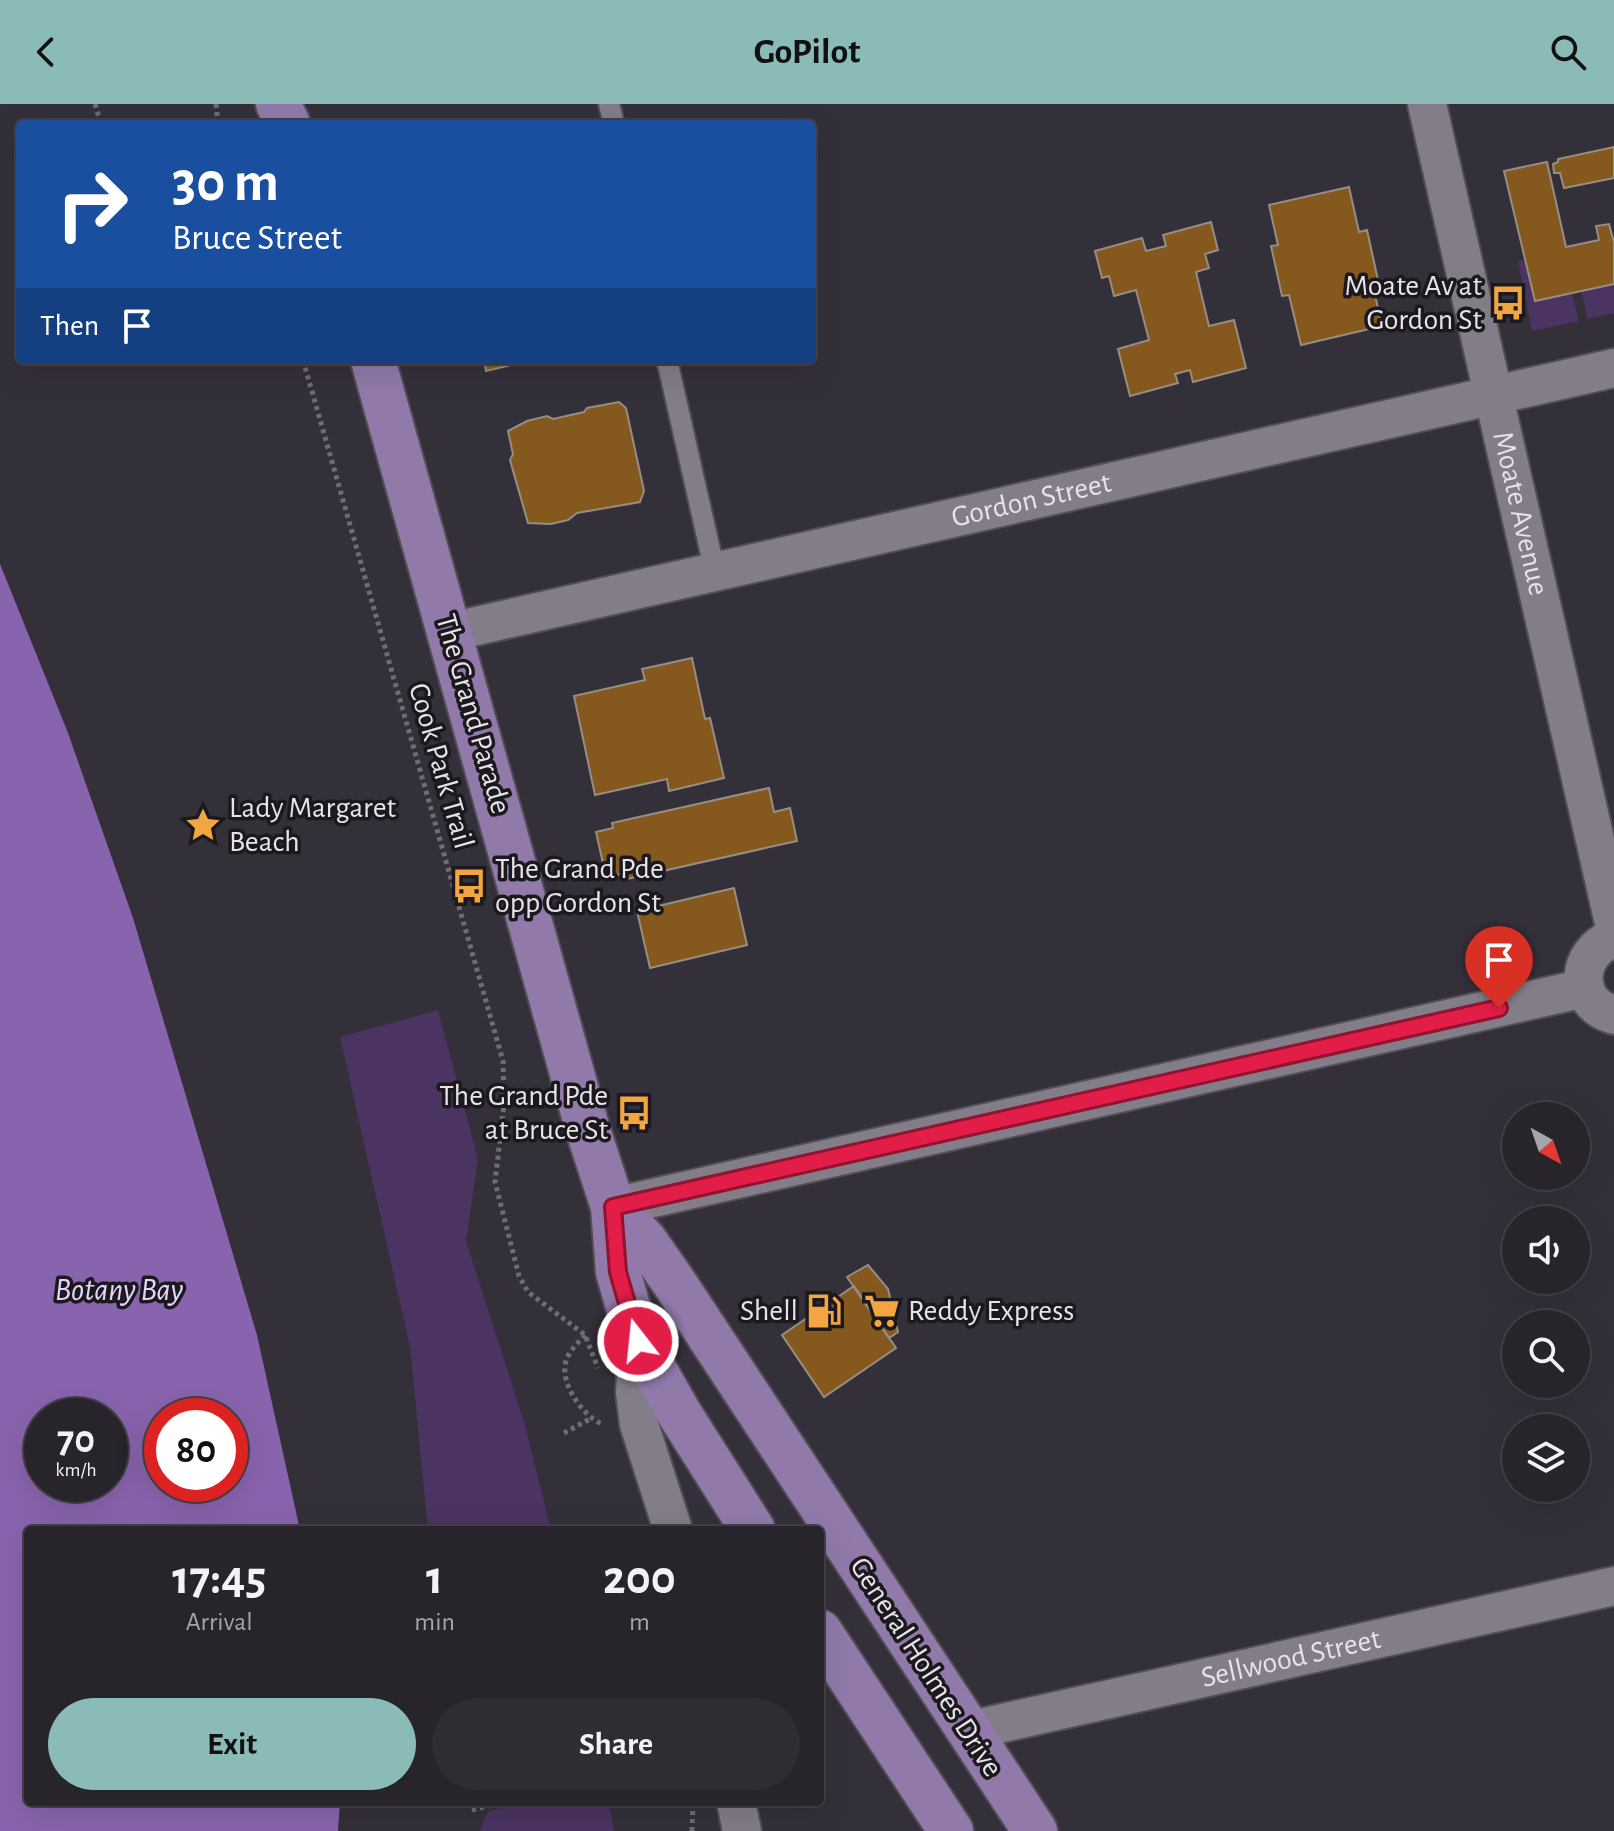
<!DOCTYPE html>
<style>
:root{--surface:#27242c;--page:#2f2c34;--text:#f1f3f6;--muted:#a4a4a9;--line:#434148;--accent:#8bbbb9}
body{margin:0;font-family:"Alegreya Sans",sans-serif;background:var(--page);color:var(--text);height:100vh;display:flex;flex-direction:column;font-size:30px;white-space:nowrap}
*{box-sizing:border-box;margin:0}
p{font-size:26px;color:var(--muted)}
.icon{flex:none;width:44px;height:44px;fill:none;stroke:currentColor;stroke-width:2;stroke-linecap:round;stroke-linejoin:round}
.map{position:relative;flex:1;overflow:hidden}
.panel{position:absolute;left:24px;top:1422px;width:800px;height:280px;display:flex;flex-direction:column;background:var(--surface);border-radius:8px;box-shadow:0 8px 32px #0002,0 0 0 2px var(--line)}
.panel>*{flex:none}
.top-card{position:absolute;left:16px;top:16px;width:800px;height:244px;border-radius:8px;box-shadow:0 8px 32px #0002,0 0 0 2px var(--line);background:#1a4fa0;color:#fff;overflow:hidden}
.needle{width:52px;rotate:140deg}
.controls{position:absolute;left:1502px;top:998px;display:grid;gap:16px}
.controls a{display:grid;place-items:center;width:88px;height:88px;border-radius:50%;background:var(--surface);box-shadow:0 8px 32px #0002,0 0 0 2px var(--line);font-size:40px}
.speed{position:absolute;left:24px;top:1294px;display:flex;gap:16px;font-size:40px;font-weight:700;text-align:center}
.speed>*{display:grid;place-content:center;width:104px;height:104px;border-radius:50%;background:var(--surface);box-shadow:0 8px 32px #0002,0 0 0 2px var(--line);line-height:1}
.speed small{font-size:20px;font-weight:400}
.speed .limit{border:12px solid #d22;background:#fff;color:#111}
.pin{position:absolute;display:grid;place-items:center;width:68px;height:68px;color:#fff;margin:-82px -34px;border-radius:50% 50% 50% 0;rotate:-45deg;box-shadow:0 0 8px #0007}
.pin .icon{rotate:45deg}
.me{position:absolute;width:88px;margin:-44px;rotate:344deg;stroke-linejoin:round;filter:drop-shadow(0 0 6px #0008)}
.turn{display:flex;align-items:center;gap:28px;height:168px;padding:0 24px;font-size:36px}
.turn .icon{width:104px;height:104px;stroke-width:2.5}
.turn b{display:block;font-size:56px;line-height:68px}
.then{display:flex;align-items:center;height:76px;padding:0 24px;background:#0003;gap:16px;font-size:30px}
.eta{display:flex;justify-content:space-evenly;align-items:center;height:136px;text-align:center}
.eta b{font-size:48px;font-weight:700;line-height:56px}
.button{display:flex;gap:16px;margin-top:auto;padding:16px 24px}
.button a{flex:1;height:92px;border-radius:48px;background:var(--accent);color:#111;font-size:32px;font-weight:700;line-height:92px;text-align:center}
.button a+a{background:var(--page);color:var(--text)}
header{display:flex;justify-content:space-between;align-items:center;height:104px;padding:0 24px;background:var(--accent);color:#111;font-size:36px;font-weight:700}
.map>svg:first-child{display:block}
</style>
<header><svg class="icon" aria-label="back" viewBox="0 0 24 24"><path d="M15 5l-7 7 7 7"/></svg>GoPilot<svg class="icon" aria-label="search" viewBox="0 0 24 24"><circle cx="10" cy="10" r="6"/><path d="M15 15l6 6"/></svg></header>
<div class="map">
<svg width="1614" height="1727" viewBox="0 0 1614 1727">
<rect width="100%" height="100%" fill="#34303a"/>
<path fill="#4b3362" d="M1525 156 1535 197 1572 189 1579 217 1532 227 1518 157Z
M1614 180V209L1588 215 1581 187Z
M438 906 478 1055 466 1137 525 1321 551 1426H428L410 1243 340 933Z
M526 1698H608L614 1727H480L487 1708Z"/>
<path fill="#8964ae" fill-rule="evenodd" d="M0 460 68 629 133 814 257 1231 300 1426H28V1698H340L338 1727H0ZM42 1312H110V1380H42ZM162 1312H230V1380H162Z"/>
<path fill="#85591e" stroke="#968d83" stroke-width="2" d="M1614 43V74L1564 84 1560 69H1554L1553 60 1558 58V55Z
M1547 58 1566 143 1599 136 1596 122 1609 120 1614 138V180L1535 197 1504 67Z
M1349 83 1359 128 1367 126 1378 176 1372 178 1382 222 1301 241 1289 191 1282 192 1271 142 1278 141 1269 101Z
M1211 118 1218 146 1205 150 1209 164 1196 168 1209 222 1234 216 1246 264 1193 278 1190 266 1175 270 1178 279 1130 292 1118 245 1149 236 1136 186 1114 192 1109 172 1102 174 1095 147 1142 134 1146 147 1166 142 1163 131Z
M484 256H514L515 260 486 267Z
M619 298 626 304 644 387 640 398 577 409 568 416 551 420 528 419 510 356 513 350 508 327 527 317 547 312 553 315 584 308 587 304Z
M692 554 705 615 710 614 724 674 669 687 667 675 595 691 574 592 645 576 642 565Z
M769 684 774 708 790 704 797 737 627 775 626 769 606 773 596 728 613 724 612 719Z
M734 784 747 841 650 864 637 807Z
M868 1161 888 1185 898 1228 889 1234 847 1173Z
M854 1182 896 1244 824 1293 782 1231Z"/>
<g fill="none" stroke-linecap="round" stroke-linejoin="round">
<g stroke="#514d55" stroke-width="24">
<path id="service" d="M609 0 614 20
M667 256 715 468"/>
</g>
<g stroke="#514d55" stroke-width="42">
<g id="minor">
<path id="s1" d="M1427 0 1614 819"/>
<path id="s2" d="M450 528 1614 264"/>
<path d="M1614 834C1575 848 1572 899 1614 911"/>
<path d="M613 1103 1585 884"/>
<path d="M638 1237 635 1288 639 1320 673 1426"/>
<path id="s3" d="M967 1627 1614 1482"/>
<path d="M736 1698 742 1727"/>
</g>
</g>
<g stroke="#514d55" stroke-width="48">
<path id="trunk" d="M278 0 288 20
M373 256 587 1023 613 1103 618 1168 638 1237 679 1309 753 1426
M613 1103 645 1137 673 1177 1035 1727
M820 1528 951 1727"/>
</g>
<path stroke="#706c75" stroke-width="5" stroke-dasharray="4 4" stroke-linecap="butt" d="M95 0 101 20
M216 0 218 20
M303 256 503 957 504 1000 495 1078 519 1172 528 1188 585 1231 598 1264
M585 1231C578 1239 569 1247 566 1257 559 1279 583 1312 602 1320
M564 1329 590 1315
M472 1706 504 1698
M692 1727 693 1698"/>
<use href="#service" stroke="#827d88" stroke-width="20"/>
<use href="#minor" stroke="#827d88" stroke-width="38"/>
<use href="#trunk" stroke="#917aaa" stroke-width="44"/>
</g>
<g fill="none" stroke-linecap="round" stroke-linejoin="round">
<g stroke="#92132f" stroke-width="20">
<path id="route" d="M638 1237 618 1168 613 1103 1499 904"/>
</g>
<use href="#route" stroke="#e11d48" stroke-width="14"/>
</g>
<defs>
<g id="bus-bare" transform="scale(2.76)"><path d="M-5-6H5V4H4V6H2V4H-2V6H-4V4H-5ZM-3.5-4V0h7V-4ZM-3.5 1.2v1.5H-2V1.2ZM2 1.2v1.5H3.5V1.2Z" fill="#f2a541" stroke="#1b191d" stroke-width="2.5" paint-order="stroke"/></g>
<g id="sight-bare" transform="scale(2.76)"><path d="M0-6L1.8-2.2L6-1.7L2.9 1.2L3.7 5.4L0 3.3L-3.7 5.4L-2.9 1.2L-6-1.7L-1.8-2.2Z" fill="#f2a541" stroke="#1b191d" stroke-width="2.5" paint-order="stroke"/></g>
<g id="fuel-bare" transform="scale(2.76)"><path d="M-5.5-6h7V0h2V4h1.3V-2.5L3-4.5l.8-.8L6-3V5H2.5V1h-1V6h-7ZM-4.2-4.7v3.2H.2V-4.7Z" fill="#f2a541" stroke="#1b191d" stroke-width="2.5" paint-order="stroke"/></g>
<g id="supermarket-bare" transform="scale(2.76)"><path d="M-6-5.5h2.5l.6 2H6L4.5 2H-2.5L-4.4-4H-6ZM-1.5 3.2a1.3 1.3 0 1 0 .1 0ZM3 3.2a1.3 1.3 0 1 0 .1 0Z" fill="#f2a541" stroke="#1b191d" stroke-width="2.5" paint-order="stroke"/></g>
</defs>
<g fill-rule="evenodd">
<use href="#bus-bare" x="1508" y="199"/>
<use href="#sight-bare" x="203" y="721"/>
<use href="#bus-bare" x="469" y="782"/>
<use href="#bus-bare" x="634" y="1009"/>
<use href="#fuel-bare" x="824" y="1207"/>
<use href="#supermarket-bare" x="882" y="1207"/>
</g>
<g text-anchor="middle" dominant-baseline="central" stroke-width="7" stroke-linejoin="round" paint-order="stroke">
<g font-size="30" fill="#e6e3e9" stroke="#1b191d" text-anchor="end">
<text x="1482" y="182">Moate Av at<tspan x="1482" dy="34">Gordon St</tspan></text>
<text x="229" y="704" text-anchor="start">Lady Margaret<tspan x="229" dy="34">Beach</tspan></text>
<text x="495" y="765" text-anchor="start">The Grand Pde<tspan x="495" dy="34">opp Gordon St</tspan></text>
<text x="608" y="992">The Grand Pde<tspan x="608" dy="34">at Bruce St</tspan></text>
<text x="798" y="1207">Shell</text>
<text x="908" y="1207" text-anchor="start">Reddy Express</text>
</g>
<g font-size="30" fill="#e6e3e9" stroke="#1b191d">
<text stroke="none"><textPath href="#s2" startOffset="596">Gordon Street</textPath></text>
<text stroke="none"><textPath href="#s1" startOffset="420">Moate Avenue</textPath></text>
<text transform="translate(473 610) rotate(74)">The Grand Parade</text>
<text transform="translate(441 662) rotate(74)">Cook Park Trail</text>
<text stroke="none"><textPath href="#s3" startOffset="332">Sellwood Street</textPath></text>
<text transform="translate(926 1563) rotate(57)">General Holmes Drive</text>
</g>
<g font-size="32" font-style="italic" fill="#e7d4fd" stroke="#1b191d">
<text x="119" y="1186">Botany Bay</text>
</g>
</g>
</svg>
<div class="controls">
<a><svg class="needle" viewBox="-14 -14 28 28"><path d="M0-13l5 13h-10z" fill="#e53935"/><path d="M0 13l5-13h-10z" fill="#a4a4a9"/></svg></a>
<a><svg class="icon" aria-label="sound" viewBox="0 0 24 24"><path d="M4 9h4l5-4v14l-5-4H4zM17 9q2 3 0 6"/></svg></a>
<a><svg class="icon" aria-label="search" viewBox="0 0 24 24"><circle cx="10" cy="10" r="6"/><path d="M15 15l6 6"/></svg></a>
<a><svg class="icon" aria-label="layers" viewBox="0 0 24 24"><path d="M12 4l9 5-9 5-9-5zM3 14l9 5 9-5"/></svg></a>
</div>
<div class="speed"><div>70<small>km/h</small></div><div class="limit">80</div></div>
<div class="pin" style="left:1499px;top:904px;background:#d93025"><svg class="icon" aria-label="arrive" viewBox="0 0 24 24"><path d="M6 21V4h12l-3 4 3 4H6"/></svg></div>
<svg class="me" style="left:638px;top:1237px" viewBox="-20 -20 40 40"><circle r="17" fill="#e11d48" stroke="#fff" stroke-width="3"/><path d="M0-11L8 9 0 5-8 9z" fill="#fff"/></svg>
<div class="top-card">
<div class="turn"><svg class="icon" aria-label="right" viewBox="0 0 24 24"><path d="M7 20v-9h11M14 6l5 5-5 5"/></svg><div><b>30 m</b>Bruce Street</div></div>
<div class="then">Then<svg class="icon" aria-label="arrive" viewBox="0 0 24 24"><path d="M6 21V4h12l-3 4 3 4H6"/></svg></div>
</div>
<section class="panel">
<div class="eta">
<div><b>17:45</b><p>Arrival</p></div>
<div><b>1</b><p>min</p></div>
<div><b>200</b><p>m</p></div>
</div>
<div class="button"><a>Exit</a><a>Share</a></div>
</section>
</div>
